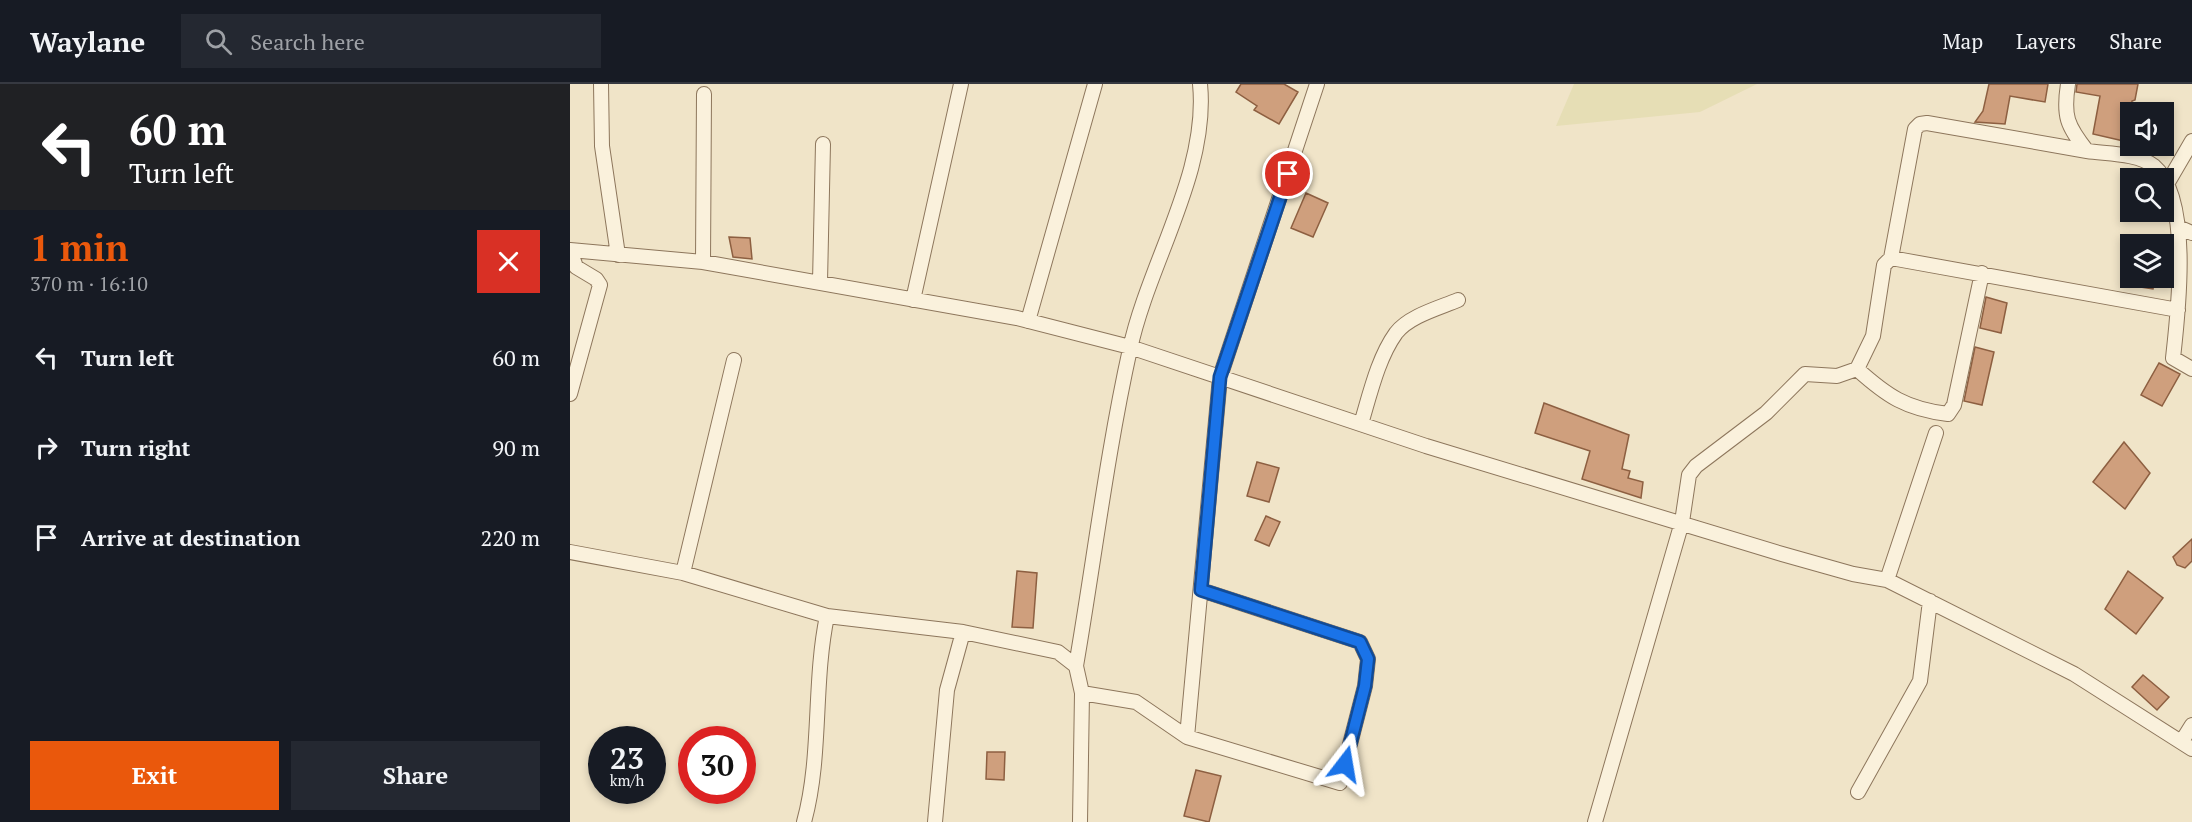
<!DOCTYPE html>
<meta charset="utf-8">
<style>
:root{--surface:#171b24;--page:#242831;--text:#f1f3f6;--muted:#9ea1a6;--line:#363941;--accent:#ea580c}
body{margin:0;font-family:"PT Serif",serif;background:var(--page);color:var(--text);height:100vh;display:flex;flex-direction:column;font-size:22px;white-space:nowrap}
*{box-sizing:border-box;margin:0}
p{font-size:20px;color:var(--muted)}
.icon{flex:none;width:33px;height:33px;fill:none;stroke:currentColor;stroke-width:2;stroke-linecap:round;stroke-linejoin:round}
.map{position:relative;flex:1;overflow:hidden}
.sheet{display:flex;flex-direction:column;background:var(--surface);width:570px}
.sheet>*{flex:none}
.hud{background:#202124;color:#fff;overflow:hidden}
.fabs{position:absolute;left:1550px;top:18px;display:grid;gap:12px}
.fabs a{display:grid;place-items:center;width:54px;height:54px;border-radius:0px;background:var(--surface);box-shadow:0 3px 9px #0003;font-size:30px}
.speed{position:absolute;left:18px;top:642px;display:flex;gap:12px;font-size:30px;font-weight:700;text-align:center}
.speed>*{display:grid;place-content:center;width:78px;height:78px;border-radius:50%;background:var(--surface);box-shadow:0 3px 9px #0003;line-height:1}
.speed small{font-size:15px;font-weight:400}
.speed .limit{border:9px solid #d22;background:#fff;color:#111}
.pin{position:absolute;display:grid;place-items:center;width:51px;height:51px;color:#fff;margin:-26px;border:3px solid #fff;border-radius:50%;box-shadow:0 2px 6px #0007}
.me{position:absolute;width:66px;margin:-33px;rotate:14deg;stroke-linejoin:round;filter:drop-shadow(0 0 4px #0008)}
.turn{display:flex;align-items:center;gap:21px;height:126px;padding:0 30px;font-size:27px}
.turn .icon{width:78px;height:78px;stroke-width:2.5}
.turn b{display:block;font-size:42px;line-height:51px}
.round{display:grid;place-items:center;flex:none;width:63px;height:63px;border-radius:0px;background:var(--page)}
.overview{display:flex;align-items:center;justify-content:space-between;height:102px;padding:0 30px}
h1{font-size:36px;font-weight:700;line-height:45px;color:var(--accent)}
.button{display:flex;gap:12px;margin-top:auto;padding:12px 30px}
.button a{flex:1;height:69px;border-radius:0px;background:var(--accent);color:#fff;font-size:24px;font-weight:700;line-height:69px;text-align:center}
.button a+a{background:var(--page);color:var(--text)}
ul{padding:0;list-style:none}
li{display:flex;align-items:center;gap:18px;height:90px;padding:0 30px}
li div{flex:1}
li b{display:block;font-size:22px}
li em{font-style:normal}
header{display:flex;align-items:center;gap:36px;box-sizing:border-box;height:84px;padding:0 30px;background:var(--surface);border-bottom:2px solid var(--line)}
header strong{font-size:28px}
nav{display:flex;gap:33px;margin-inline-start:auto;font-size:21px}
.search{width:420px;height:54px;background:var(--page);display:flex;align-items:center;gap:15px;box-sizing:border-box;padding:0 21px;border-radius:0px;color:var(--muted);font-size:22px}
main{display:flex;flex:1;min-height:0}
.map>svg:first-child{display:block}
</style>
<header>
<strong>Waylane</strong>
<div class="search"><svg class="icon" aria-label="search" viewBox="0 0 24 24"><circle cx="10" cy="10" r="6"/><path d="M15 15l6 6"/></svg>Search here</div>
<nav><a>Map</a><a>Layers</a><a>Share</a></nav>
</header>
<main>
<section class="sheet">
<div class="hud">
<div class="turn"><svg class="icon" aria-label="left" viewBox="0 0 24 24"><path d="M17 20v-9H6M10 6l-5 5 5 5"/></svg><div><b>60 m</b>Turn left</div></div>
</div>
<div class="overview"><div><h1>1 min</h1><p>370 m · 16:10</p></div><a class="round" style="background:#d93025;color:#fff"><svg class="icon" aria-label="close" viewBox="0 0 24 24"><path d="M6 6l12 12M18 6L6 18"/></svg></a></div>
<ul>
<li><svg class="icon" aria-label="left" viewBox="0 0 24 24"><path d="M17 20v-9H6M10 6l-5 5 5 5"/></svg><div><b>Turn left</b></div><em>60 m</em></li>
<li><svg class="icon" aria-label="right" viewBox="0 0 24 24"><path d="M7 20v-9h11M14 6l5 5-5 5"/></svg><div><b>Turn right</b></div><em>90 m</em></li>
<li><svg class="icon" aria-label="arrive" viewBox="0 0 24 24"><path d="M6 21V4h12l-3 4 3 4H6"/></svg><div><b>Arrive at destination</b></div><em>220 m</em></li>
</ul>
<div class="button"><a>Exit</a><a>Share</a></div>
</section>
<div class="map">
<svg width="1622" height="738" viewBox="0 0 1622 738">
<rect width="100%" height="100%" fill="#f0e4c8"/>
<path fill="#e6deb5" d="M1004 0H1187L1130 28 986 42Z"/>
<path fill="#cf9f7d" stroke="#8d5f41" stroke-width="1.5" d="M671 0H714L728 8 709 40 684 26 687 22 666 8Z
M1419 0H1478L1475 18 1440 12 1435 40 1405 38 1413 27Z
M1507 0H1568L1565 16 1562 17 1558 58 1523 50 1530 12 1506 8Z
M736 109 758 119 743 153 721 144Z
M159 153 180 154 182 175 163 173Z
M1551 194H1585L1583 205 1551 200Z
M1416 213 1437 219 1431 249 1410 244Z
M1405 263 1424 268 1412 321 1394 317Z
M1589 279 1610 290 1592 322 1571 311Z
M974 319 1059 351 1052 385 1060 387 1058 394 1073 398 1071 414 1012 395 1020 367 965 349Z
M1554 358 1580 389 1555 425 1523 398Z
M687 378 709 384 699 418 677 412Z
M696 432 710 438 699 462 685 456Z
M1622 455V477L1615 484 1607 481 1603 473Z
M447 487 467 489 463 544 442 543Z
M1558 487 1593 514 1566 550 1535 525Z
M1573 591 1599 613 1587 626 1562 603Z
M417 668H435L434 696 416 695Z
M626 686 651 692 639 738 614 732Z"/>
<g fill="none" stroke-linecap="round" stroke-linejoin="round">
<g stroke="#8d765c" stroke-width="16">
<path id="minor" d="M31 0 32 62 48 171
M1498 0C1493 32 1497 42 1517 67 1537 70 1567 69 1584 82 1622 114 1608 229 1603 274L1622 285
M1597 100 1622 57
M1608 143 1622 149
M0 166 133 178 447 234 560 263 856 362 1212 470 1283 490 1317 496 1504 590 1622 665
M1321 174 1345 45 1350 40 1357 39 1517 67
M133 178 134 10
M250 198 253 60
M343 216 391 0
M458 237 525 0
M1287 285C1317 312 1336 325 1378 330L1384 321 1412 189
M0 310 30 201 26 195 6 183 0 166
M791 340C800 310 808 274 826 249 839 232 869 224 888 216
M0 468 113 489 257 532 393 548 488 568 506 582 512 609 510 738
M113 489 164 276
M1317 496 1366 349
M506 582C524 477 537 369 560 265 578 180 639 88 630 0
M512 609 566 618 617 653 770 699 795 602 798 575 790 558 631 506
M617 653 650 293 747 0
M1612 657 1622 641
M1288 708 1350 597 1360 517
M234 738C252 673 243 599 257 532
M365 738 377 606 393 548
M1025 738 1112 438 1119 391 1126 382 1196 329 1235 290 1267 292 1287 285 1303 252 1314 181 1321 174 1608 226"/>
</g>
<use href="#minor" stroke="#faf1dc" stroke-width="14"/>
</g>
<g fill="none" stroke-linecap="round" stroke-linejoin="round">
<g stroke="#114b97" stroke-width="15">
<path id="route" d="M718 90 650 293 631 506 790 558 798 575 795 602 775 680"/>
</g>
<use href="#route" stroke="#1a73e8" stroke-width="10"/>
</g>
</svg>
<div class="fabs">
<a><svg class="icon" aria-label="sound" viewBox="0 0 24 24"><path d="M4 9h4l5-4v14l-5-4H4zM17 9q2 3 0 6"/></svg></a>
<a><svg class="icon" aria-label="search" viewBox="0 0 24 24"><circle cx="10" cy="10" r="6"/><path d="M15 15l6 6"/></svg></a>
<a><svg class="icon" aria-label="layers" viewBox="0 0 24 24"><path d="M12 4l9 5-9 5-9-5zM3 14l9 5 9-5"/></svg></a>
</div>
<div class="speed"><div>23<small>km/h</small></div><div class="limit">30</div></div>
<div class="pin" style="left:718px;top:90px;background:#d93025"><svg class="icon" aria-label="arrive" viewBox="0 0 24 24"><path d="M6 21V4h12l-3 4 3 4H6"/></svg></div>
<svg class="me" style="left:775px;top:680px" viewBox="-20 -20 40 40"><path d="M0-17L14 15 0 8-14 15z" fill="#1a73e8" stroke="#fff" stroke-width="4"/></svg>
</div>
</main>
